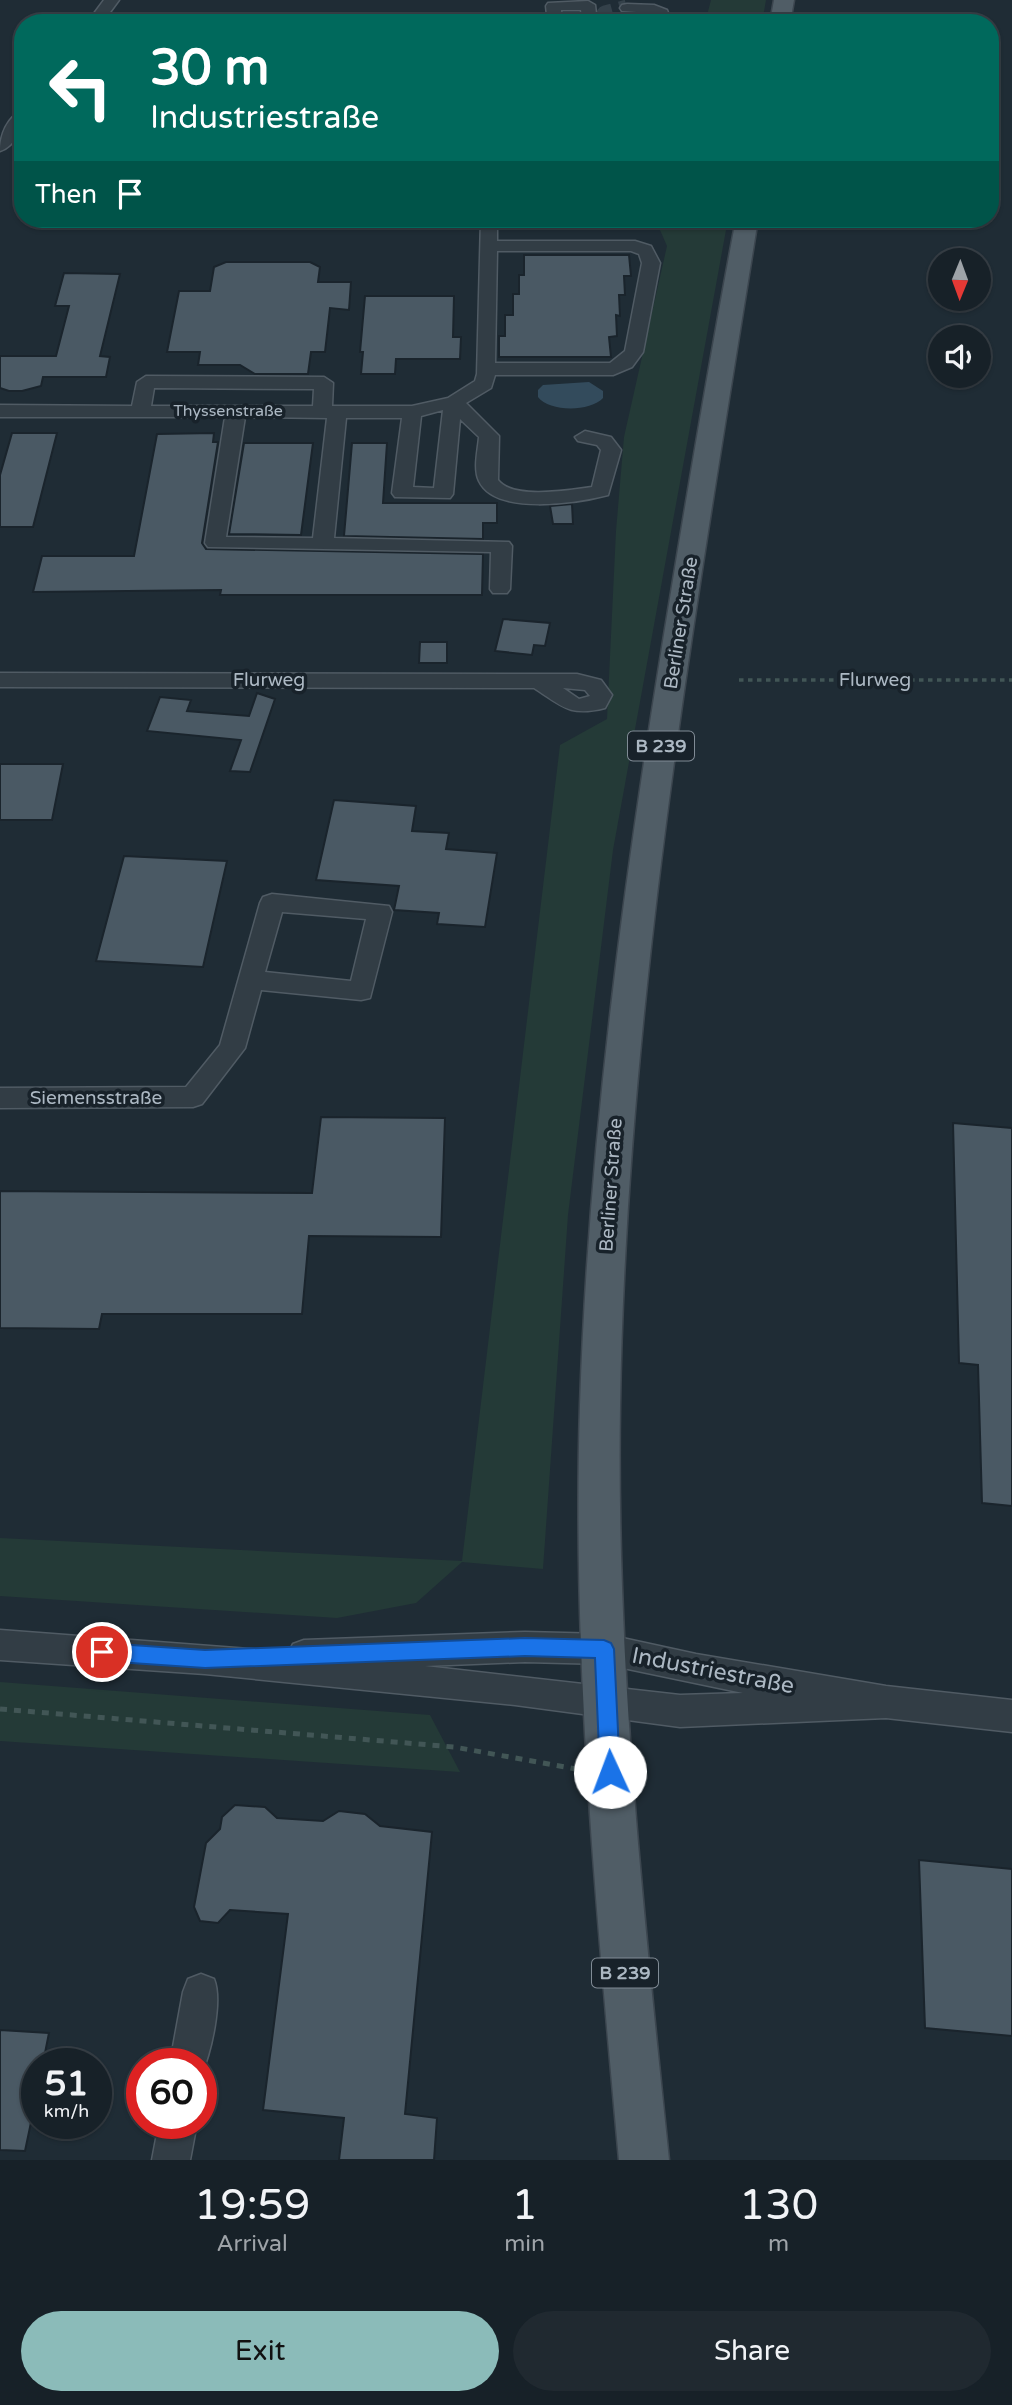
<!DOCTYPE html>
<meta charset="utf-8">
<style>
:root{--surface:#172128;--page:#202930;--text:#f1f3f6;--muted:#9ea3a8;--line:#363e45;--accent:#8bbbb9}
body{margin:0;font-family:"Varela Round",sans-serif;background:var(--page);color:var(--text);height:100vh;display:flex;flex-direction:column;font-size:26px;white-space:nowrap}
*{box-sizing:border-box;margin:0}
p{font-size:23px;color:var(--muted)}
.icon{flex:none;width:38px;height:38px;fill:none;stroke:currentColor;stroke-width:2;stroke-linecap:round;stroke-linejoin:round}
.map{position:relative;height:2160px;overflow:hidden}
.sheet{display:flex;flex-direction:column;background:var(--surface);flex:1}
.sheet>*{flex:none}
.top-card{position:absolute;left:14px;top:14px;width:985px;height:214px;border-radius:28px;box-shadow:0 2px 5px #0004,0 0 0 2px var(--line);background:#00695c;color:#fff;overflow:hidden}
.needle{width:46px;rotate:181deg}
.buttons{position:absolute;left:928px;top:248px;display:grid;gap:14px}
.buttons a{display:grid;place-items:center;width:63px;height:63px;border-radius:50%;background:var(--surface);box-shadow:0 2px 5px #0004,0 0 0 2px var(--line);font-size:35px}
.speed{position:absolute;left:21px;top:2048px;display:flex;gap:14px;font-size:35px;font-weight:700;text-align:center}
.speed>*{display:grid;place-content:center;width:91px;height:91px;border-radius:50%;background:var(--surface);box-shadow:0 2px 5px #0004,0 0 0 2px var(--line);line-height:1}
.speed small{font-size:18px;font-weight:400}
.speed .limit{border:10px solid #d22;background:#fff;color:#111}
.pin{position:absolute;display:grid;place-items:center;width:60px;height:60px;color:#fff;margin:-30px;border:4px solid #fff;border-radius:50%;box-shadow:0 2px 7px #0007}
.me{position:absolute;width:77px;margin:-38px;rotate:358deg;stroke-linejoin:round;filter:drop-shadow(0 0 5px #0008)}
.turn{display:flex;align-items:center;gap:24px;height:147px;padding:0 21px;font-size:32px}
.turn .icon{width:91px;height:91px;stroke-width:2.5}
.turn b{display:block;font-size:49px;line-height:60px}
.then{display:flex;align-items:center;height:66px;padding:0 21px;background:#0003;gap:14px;font-size:26px}
.eta{display:flex;justify-content:space-evenly;align-items:center;height:119px;text-align:center}
.eta b{font-size:42px;font-weight:600;line-height:49px}
.cta{display:flex;gap:14px;margin-top:auto;padding:14px 21px}
.cta a{flex:1;height:80px;border-radius:42px;background:var(--accent);color:#111;font-size:28px;font-weight:600;line-height:80px;text-align:center}
.cta a+a{background:var(--page);color:var(--text)}
.map>svg:first-child{display:block}
</style>
<div class="map">
<svg width="1012" height="2160" viewBox="0 0 1012 2160">
<rect width="100%" height="100%" fill="#1f2c35"/>
<path fill="#243a37" d="M711 0H766L762 23H705Z
M662 219H728L613 850 568 1215 543 1569 462 1562 416 1603 337 1618 0 1596V1538L462 1561 560 745 607 719 616 531 624 437 667 246 660 230Z
M0 1682 430 1715 460 1772 0 1741Z"/>
<path fill="#334b5c" d="M589 382 603 391V398C590 412 549 412 538 397V390L543 385Z"/>
<path fill="#4a5964" stroke="#1a242c" stroke-width="2" d="M524 255H629L631 276H624L625 295H619L620 316 616 315 617 336 609 337 611 357H499V336H505V315H513V294H519V275H524Z
M226 262H310L320 267 318 282H351L349 310 330 308 325 352H311L308 374H255L240 365H198L200 352H167L179 291H210L214 267Z
M64 273 120 274 100 356 110 357 106 377H43L41 386 22 391H9L0 388V356H56L69 306H55Z
M365 296H454L453 337H461L460 359H396L395 374H361L363 352H360Z
M12 433H57L33 527H0V475Z
M214 433 213 442H218L202 543 206 549 483 554 482 595H220L221 590 33 592 42 556H134L157 434Z
M244 443H313L301 535 229 534Z
M352 443H387L383 503H497V523H483V539L344 536Z
M572 504 573 524H553L550 506Z
M503 619 550 623 545 646 534 645 532 655 495 651Z
M420 642H447V663H419Z
M257 693 275 699 250 772 230 771 241 740 147 731 160 697 191 700 187 711 249 716Z
M0 764H63L52 820H0Z
M334 800 416 806 412 831 449 833 446 849 497 853 485 927 437 924 439 913 394 910 399 886 316 880Z
M124 856 227 861 203 967 96 961Z
M321 1117 445 1118 441 1237 309 1236 302 1314H102L99 1329 0 1328V1191L312 1193Z
M953 1123 1012 1128V1506L982 1503 978 1365 959 1363Z
M235 1805 265 1807 277 1818 323 1821 339 1811 365 1814 380 1826 432 1832 405 2114 437 2118 434 2160H339L344 2118 263 2110 288 1914 230 1910 218 1923 200 1921 194 1907 206 1843 220 1829 222 1817Z
M919 1860 1012 1869V2036L925 2028Z
M0 2030 49 2033 43 2063H37V2094L25 2151 0 2150Z"/>
<g fill="none" stroke-linecap="round" stroke-linejoin="round">
<path stroke="#34414a" stroke-width="17" stroke-dasharray="17 8" stroke-linecap="butt" d="M607 23 605 14 627 8"/>
<g stroke="#505b64" stroke-width="3">
<path id="minor" d="M104 0H119L102 23H87Z
M588 1 595 5 597 23H583L581 10H561L562 23H548L546 6 548 3Z
M627 4 654 5 667 10 672 23H657L655 15 651 13 622 11 620 8 622 5Z
M23 111C23 126 16 146 0 151 0 136 7 116 23 111Z
M481 219H497V241H635L651 246 660 263 643 352 632 367 613 375H495L491 388 466 403 499 436 498 480C513 500 570 490 592 487L601 450 597 445 578 441 575 437 585 431 611 437 621 450 608 495C578 503 495 516 479 481 473 469 478 450 479 437L460 419 453 494 450 498 395 497 392 493 402 418H346L334 538 509 542 512 546 510 589 507 593H493L490 589 491 552 208 547 205 543 225 417H0V405L132 406 137 382 146 376 324 377 333 383 332 406H412L448 398 475 381 477 374ZM497 251H631L639 254 642 263 625 351 610 363H495ZM154 388 314 389 313 406H151ZM443 410 434 488 413 487 421 416ZM245 417 327 418 313 538 226 537Z
M0 673 577 674 601 680 612 695 605 708C569 717 562 706 534 688L0 687ZM563 688 585 690 590 696 579 699Z
M272 894 389 906 392 912 370 998 361 1000 261 990 245 1048 202 1104 193 1107 0 1108V1088L186 1087 220 1045 260 903 263 897ZM282 912 366 919 351 981 265 972Z
M0 1630 289 1652 293 1644 304 1640 525 1632 604 1634 696 1654 886 1686 1012 1700V1732L886 1718 680 1727 515 1705 205 1674 0 1660ZM525 1662 604 1664 743 1693 680 1695 425 1666Z
M201 1974 214 1979C223 2001 211 2053 201 2075V2063H170L183 1992 188 1979Z
M159 2123H197L190 2160H152Z"/>
</g>
<g stroke="#3c464f" stroke-width="3">
<path id="major" d="M774 0H794L790 23H770Z
M736 219H758C695 612 626 1007 620 1407 616 1659 643 1910 669 2160H619C596 1909 572 1657 580 1405 589 1130 627 857 672 586 692 464 713 341 736 219Z"/>
</g>
<path stroke="#425656" stroke-width="3.5" stroke-dasharray="4.5 4.5" stroke-linecap="butt" d="M739 680H1012"/>
<path stroke="#425656" stroke-width="5" stroke-dasharray="7 7" stroke-linecap="butt" d="M0 1709 454 1747 576 1769"/>
<use href="#minor" fill="#323d45" fill-rule="evenodd"/>
<use href="#major" fill="#505d66" fill-rule="evenodd"/>
</g>
<path fill="#1a73e8" stroke="#114b97" stroke-width="2" d="M525 1638 604 1640 611 1643 614 1649 620 1772 617 1779 610 1781 603 1779 600 1772 595 1658 525 1656 205 1668 102 1661 95 1658 92 1652 95 1646 102 1643 205 1650Z"/>
<g text-anchor="middle" dominant-baseline="central" stroke-width="7" stroke-linejoin="round" paint-order="stroke">
<g font-size="16" fill="#acb8c3" stroke="#18222a">
<text x="228" y="411">Thyssenstraße</text>
</g>
<g fill="#18222a" stroke="#808b95" stroke-width="2">
<rect x="628" y="731.5" width="66" height="29" rx="5"/>
<rect x="592" y="1958.5" width="66" height="29" rx="5"/>
</g>
<g font-size="18" font-weight="bold" fill="#acb8c3">
<text x="661" y="746">B 239</text>
<text x="625" y="1973">B 239</text>
</g>
<g font-size="19" fill="#acb8c3" stroke="#18222a">
<text transform="translate(681 623) rotate(-81)">Berliner Straße</text>
<text x="269" y="680">Flurweg</text>
<text x="875" y="680">Flurweg</text>
<text x="96" y="1098">Siemensstraße</text>
<text transform="translate(611 1185) rotate(-86)">Berliner Straße</text>
</g>
<g font-size="23" fill="#acb8c3" stroke="#18222a">
<text transform="translate(713 1671) rotate(11)">Industriestraße</text>
</g>
</g>
</svg>
<div class="buttons">
<a><svg class="needle" viewBox="-14 -14 28 28"><path d="M0-13l5 13h-10z" fill="#e53935"/><path d="M0 13l5-13h-10z" fill="#9ea3a8"/></svg></a>
<a><svg class="icon" aria-label="sound" viewBox="0 0 24 24"><path d="M4 9h4l5-4v14l-5-4H4zM17 9q2 3 0 6"/></svg></a>
</div>
<div class="speed"><div>51<small>km/h</small></div><div class="limit">60</div></div>
<div class="pin" style="left:102px;top:1652px;background:#d93025"><svg class="icon" aria-label="arrive" viewBox="0 0 24 24"><path d="M6 21V4h12l-3 4 3 4H6"/></svg></div>
<svg class="me" style="left:610px;top:1772px" viewBox="-20 -20 40 40"><circle r="19" fill="#fff"/><path d="M0-13L10 11 0 6-10 11z" fill="#1a73e8"/></svg>
<div class="top-card">
<div class="turn"><svg class="icon" aria-label="left" viewBox="0 0 24 24"><path d="M17 20v-9H6M10 6l-5 5 5 5"/></svg><div><b>30 m</b>Industriestraße</div></div>
<div class="then">Then<svg class="icon" aria-label="arrive" viewBox="0 0 24 24"><path d="M6 21V4h12l-3 4 3 4H6"/></svg></div>
</div>
</div>
<section class="sheet">
<div class="eta">
<div><b>19:59</b><p>Arrival</p></div>
<div><b>1</b><p>min</p></div>
<div><b>130</b><p>m</p></div>
</div>
<div class="cta"><a>Exit</a><a>Share</a></div>
</section>
